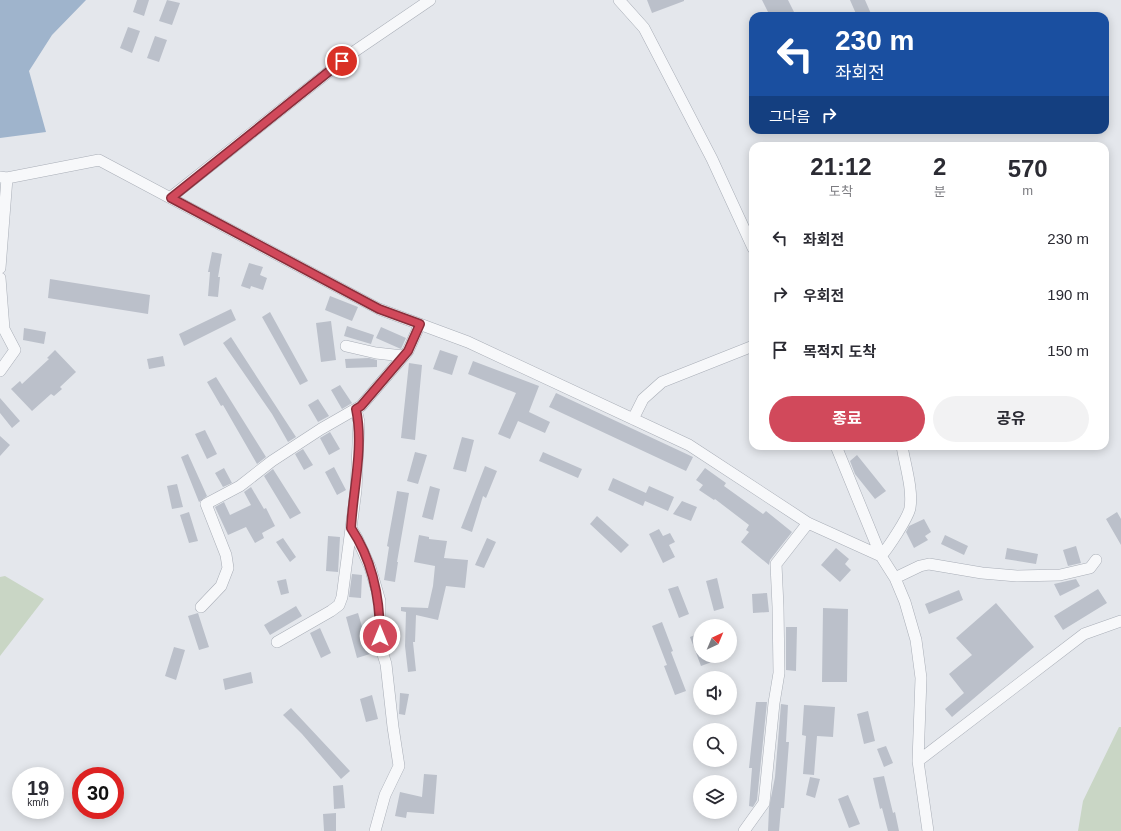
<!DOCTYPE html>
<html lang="ko">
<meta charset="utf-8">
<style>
:root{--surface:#fff;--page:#f2f2f3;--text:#2b2b33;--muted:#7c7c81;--accent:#d1495b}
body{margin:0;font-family:Arial,"Noto Sans KR",sans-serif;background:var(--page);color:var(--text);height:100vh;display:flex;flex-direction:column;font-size:15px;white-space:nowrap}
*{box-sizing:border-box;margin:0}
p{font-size:13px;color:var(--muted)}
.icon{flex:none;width:22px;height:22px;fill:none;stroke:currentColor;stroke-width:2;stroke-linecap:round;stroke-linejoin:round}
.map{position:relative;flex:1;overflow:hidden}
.sheet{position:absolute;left:749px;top:142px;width:360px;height:308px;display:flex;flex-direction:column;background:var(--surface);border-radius:12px;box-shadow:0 2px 10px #0003}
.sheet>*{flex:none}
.hud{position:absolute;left:749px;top:12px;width:360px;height:122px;border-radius:12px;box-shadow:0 2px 10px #0003;background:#1a4fa0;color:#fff;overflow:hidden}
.needle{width:26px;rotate:44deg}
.tools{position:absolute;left:693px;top:619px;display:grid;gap:8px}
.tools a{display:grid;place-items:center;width:44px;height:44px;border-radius:50%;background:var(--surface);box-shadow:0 2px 10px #0003;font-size:20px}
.speed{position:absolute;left:12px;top:767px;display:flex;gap:8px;font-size:20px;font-weight:700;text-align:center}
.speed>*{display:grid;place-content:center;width:52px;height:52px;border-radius:50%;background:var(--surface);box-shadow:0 2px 10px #0003;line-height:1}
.speed small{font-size:10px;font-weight:400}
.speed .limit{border:6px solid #d22;background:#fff;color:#111}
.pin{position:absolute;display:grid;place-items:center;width:34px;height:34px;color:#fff;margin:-17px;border:2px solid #fff;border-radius:50%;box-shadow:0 1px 4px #0007}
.me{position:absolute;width:44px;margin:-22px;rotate:0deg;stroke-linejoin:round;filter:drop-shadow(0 0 3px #0008)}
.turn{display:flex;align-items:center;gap:14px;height:84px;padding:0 20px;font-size:18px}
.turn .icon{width:52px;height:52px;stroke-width:2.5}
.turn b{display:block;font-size:28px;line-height:34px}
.then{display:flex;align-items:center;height:38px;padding:0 20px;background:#0003;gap:8px;font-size:15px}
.eta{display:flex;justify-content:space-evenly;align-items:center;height:68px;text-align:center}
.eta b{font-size:24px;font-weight:700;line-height:28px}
.primary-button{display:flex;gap:8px;margin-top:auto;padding:8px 20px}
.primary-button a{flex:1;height:46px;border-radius:24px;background:var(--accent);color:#fff;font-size:16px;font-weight:700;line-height:46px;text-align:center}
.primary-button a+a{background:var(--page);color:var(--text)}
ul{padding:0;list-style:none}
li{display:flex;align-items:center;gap:12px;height:56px;padding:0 20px}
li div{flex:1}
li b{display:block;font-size:15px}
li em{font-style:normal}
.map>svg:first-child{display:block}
</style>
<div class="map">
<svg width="1121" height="831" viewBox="0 0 1121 831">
<rect width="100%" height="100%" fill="#e4e7ec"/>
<path fill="#c9d6c5" d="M5 576 44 599 0 656V577Z
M1119 727H1121V831H1078L1083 801Z"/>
<path fill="#9fb4cc" d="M0 0H86L52 35 29 71 46 132 0 138Z"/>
<path fill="#bbc0ca" d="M137 0H149L144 16 133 12Z
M167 0 180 3 172 25 159 21Z
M647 0H684V1L652 13Z
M762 0H788L796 16H770Z
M850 0H865L872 16H857Z
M128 27 140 31 132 53 120 48Z
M155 36 167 40 159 62 147 58Z
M212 252 222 254 218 277H220L218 297 208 296 210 272H208Z
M249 263 263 267 260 275 267 278 263 290 251 286 250 289 241 286Z
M50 279 150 295 148 314 48 298Z
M330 296 358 307 352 321 325 310Z
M231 309 236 320 184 346 179 334Z
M270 312 308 381 300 385 262 317Z
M331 321 336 360 321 362 316 323Z
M347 326 374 335 371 344 344 336Z
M381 327 406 338 401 349 376 338Z
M24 328 46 332 44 344 23 340Z
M231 337 296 437 288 442 272 414 223 343Z
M55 350 76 372 60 387 62 389 54 396 51 394 32 411 11 389 20 381 22 384 49 359 47 358Z
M440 350 458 356 452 375 433 369Z
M163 356 165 366 149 369 147 359Z
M369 358 377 360V367L346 368 345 359Z
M473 361 539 386 529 412 550 422 545 433 518 421 510 439 498 434 516 393 468 374Z
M409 363 422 365 415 440 401 438Z
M216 377 266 457 257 464 223 405 221 406 207 382Z
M340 385 352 403 342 409 331 390Z
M556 393 693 457 686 471 549 407Z
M0 398 20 421 12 428 0 413Z
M318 399 329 416 318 422 308 405Z
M205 430 217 454 207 459 195 434Z
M330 432 340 449 329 455 320 438Z
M0 436 10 445 0 456Z
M462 437 474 440 466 472 453 469Z
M303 449 313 465 304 470 295 454Z
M415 452 427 455 418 484 407 481Z
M543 452 582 469 578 478 539 461Z
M188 454 207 496 199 502 181 457Z
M857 455 886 491 875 499 855 474 850 461Z
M485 466 497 471 486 498 483 496 472 532 461 528Z
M334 467 346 490 337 495 325 472Z
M224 468 232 483 223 487 215 473Z
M705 468 726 483 724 486 763 514 766 511 792 532 770 560 769 565 741 542 749 532 746 530 749 525 715 499 714 500 699 490 703 485 696 480Z
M273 469 301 513 290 519 264 476Z
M613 478 646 493 649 486 674 497 668 511 645 501 643 506 608 490Z
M177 484 183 507 172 509 167 486Z
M430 486 440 489 433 520 422 517Z
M251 487 264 509 266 508 275 526 262 533 264 538 255 543 246 527 228 535 215 507 224 502 230 515 251 505 244 492Z
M397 491 409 493 397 562H398L395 582 384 580 389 547 387 546Z
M682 501 697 507 691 521 673 514Z
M189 512 198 541 189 543 180 515Z
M1117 512 1121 519V545L1106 519Z
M597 516 629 545 621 553 590 524Z
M924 519 931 532 925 536 928 540 914 548 906 532 909 526Z
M659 529 663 536 670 533 675 542 669 545 675 557 663 563 649 534Z
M419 535 429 537V539L447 541 444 558 468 560 465 588 446 586 438 620 416 615 415 642H413L416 671 408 672 405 646 406 612 401 611V607L428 608 433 586 435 566 414 562Z
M945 535 968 546 964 555 941 544Z
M328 536 340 537 338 572 326 571Z
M283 538 296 557 290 562 276 542Z
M487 538 496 542 484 568 475 565Z
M1076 546 1081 563 1068 566 1063 550Z
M836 548 849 559 845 564 851 570 840 582 821 565Z
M1007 548 1038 554 1036 564 1005 559Z
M352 574 362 575 361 598 349 597Z
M717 578 724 608 714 611 706 581Z
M286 579 289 593 281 595 277 581Z
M1076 579 1080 586 1060 596 1054 584Z
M678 586 689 614 679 618 668 589Z
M1098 589 1107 603 1063 630 1054 616Z
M959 590 963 600 929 614 925 604Z
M767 593 769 612 753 613 752 594Z
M996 603 1034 647 952 717 945 709 964 693 949 674 972 655 956 638Z
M296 606 302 616 270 635 264 625Z
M823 608 848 609 847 682H822Z
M198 613 209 647 199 650 188 616Z
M358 613 370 654 357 658 346 617Z
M662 622 673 651 671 652 686 691 675 695 664 666 667 665 652 626Z
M786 627H797L796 671 786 670Z
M320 628 331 653 321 658 310 633Z
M700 633V656L725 657 701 666 690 637Z
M174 647 185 650 176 680 165 676Z
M251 672 253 683 225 690 223 679Z
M400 693 409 694 405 715 399 714Z
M372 695 378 719 366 722 360 699Z
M756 702H767L757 800 753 807 749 806 752 768H749Z
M781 704 788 705 786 742H789L784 808H781L779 831H768L769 808 775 777Z
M804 705 835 707 833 737 817 736 814 775 803 774 806 736 802 735Z
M291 708 350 771 341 779 302 734 283 715Z
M868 711 875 741 864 744 857 714Z
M886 746 893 763 884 767 877 749Z
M424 774 437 775 434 814 407 812 406 818 395 816 400 792 422 797Z
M884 776 893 813 895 812 899 831H888L882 808 880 809 873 778Z
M810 777 820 779 815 798 806 795Z
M343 785 345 808 334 809 333 786Z
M848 795 860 824 849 828 838 799Z
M336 813V831H324L323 814Z"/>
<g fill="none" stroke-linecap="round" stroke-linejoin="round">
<g stroke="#a9aeb7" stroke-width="12">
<path id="minor" d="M619 0 644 28 712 159 753 248
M0 177 7 178 99 160 379 309 468 342 689 445 808 523 881 556
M171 197 355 51 430 0
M0 268 7 178
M0 278 4 329 15 350 0 371
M346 346 376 353 403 356
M633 419 643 399 662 382 753 346
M836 446 881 556 895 578 905 602 916 640 921 678 918 761 928 831
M351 528 357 538 370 567 380 601V645L386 664 393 727 399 766 385 795 375 831
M881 556C888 548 908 518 910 508 913 489 905 465 902 446
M895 578 920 566 929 564 982 573 1017 576 1060 575 1090 568 1096 560
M201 607 221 586 228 568 226 555 206 504 240 486 272 461 321 429 361 406 408 351 420 324
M277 642 331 611 339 605 342 597 356 490 359 422 356 409
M918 761 1084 634 1121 621
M744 831 764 803 774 703 779 673 778 607 776 564 808 523"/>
</g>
<use href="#minor" stroke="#f7f8fa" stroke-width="11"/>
</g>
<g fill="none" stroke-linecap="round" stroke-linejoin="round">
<g stroke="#882f3b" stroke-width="10">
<path id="route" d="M342 61 171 198 379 309 420 324 408 351 361 406 356 409C364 447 353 490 351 528 373 561 380 598 380 636"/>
</g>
<use href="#route" stroke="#d1495b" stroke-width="7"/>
</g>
</svg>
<div class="tools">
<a><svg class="needle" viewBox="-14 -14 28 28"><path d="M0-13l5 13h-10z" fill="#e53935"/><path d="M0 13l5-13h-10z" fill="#7c7c81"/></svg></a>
<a><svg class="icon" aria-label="sound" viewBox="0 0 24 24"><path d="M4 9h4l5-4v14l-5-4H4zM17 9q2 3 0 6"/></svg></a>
<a><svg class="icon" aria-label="search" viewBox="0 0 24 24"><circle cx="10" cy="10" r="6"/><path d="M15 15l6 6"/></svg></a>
<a><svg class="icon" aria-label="layers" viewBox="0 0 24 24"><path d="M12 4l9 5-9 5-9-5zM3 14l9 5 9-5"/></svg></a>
</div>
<div class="speed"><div>19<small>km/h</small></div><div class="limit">30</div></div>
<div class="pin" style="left:342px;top:61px;background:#d93025"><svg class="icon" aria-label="arrive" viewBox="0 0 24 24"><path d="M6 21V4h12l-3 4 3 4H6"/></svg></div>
<svg class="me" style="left:380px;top:636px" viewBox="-20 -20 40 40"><circle r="17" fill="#d1495b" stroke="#fff" stroke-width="3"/><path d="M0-11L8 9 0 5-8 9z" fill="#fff"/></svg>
<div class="hud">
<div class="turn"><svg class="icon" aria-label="left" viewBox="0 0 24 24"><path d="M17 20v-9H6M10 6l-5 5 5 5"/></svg><div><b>230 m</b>좌회전</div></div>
<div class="then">그다음<svg class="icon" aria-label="right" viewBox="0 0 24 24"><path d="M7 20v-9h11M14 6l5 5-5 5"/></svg></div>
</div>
<section class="sheet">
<div class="eta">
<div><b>21:12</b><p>도착</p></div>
<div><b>2</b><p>분</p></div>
<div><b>570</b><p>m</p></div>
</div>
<ul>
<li><svg class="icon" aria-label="left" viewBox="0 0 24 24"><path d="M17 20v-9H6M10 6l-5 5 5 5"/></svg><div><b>좌회전</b></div><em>230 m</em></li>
<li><svg class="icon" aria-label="right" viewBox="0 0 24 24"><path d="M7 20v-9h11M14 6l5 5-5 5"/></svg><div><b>우회전</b></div><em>190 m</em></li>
<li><svg class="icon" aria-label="arrive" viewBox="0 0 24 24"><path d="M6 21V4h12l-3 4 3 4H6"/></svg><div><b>목적지 도착</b></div><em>150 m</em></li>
</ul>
<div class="primary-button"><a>종료</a><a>공유</a></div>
</section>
</div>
